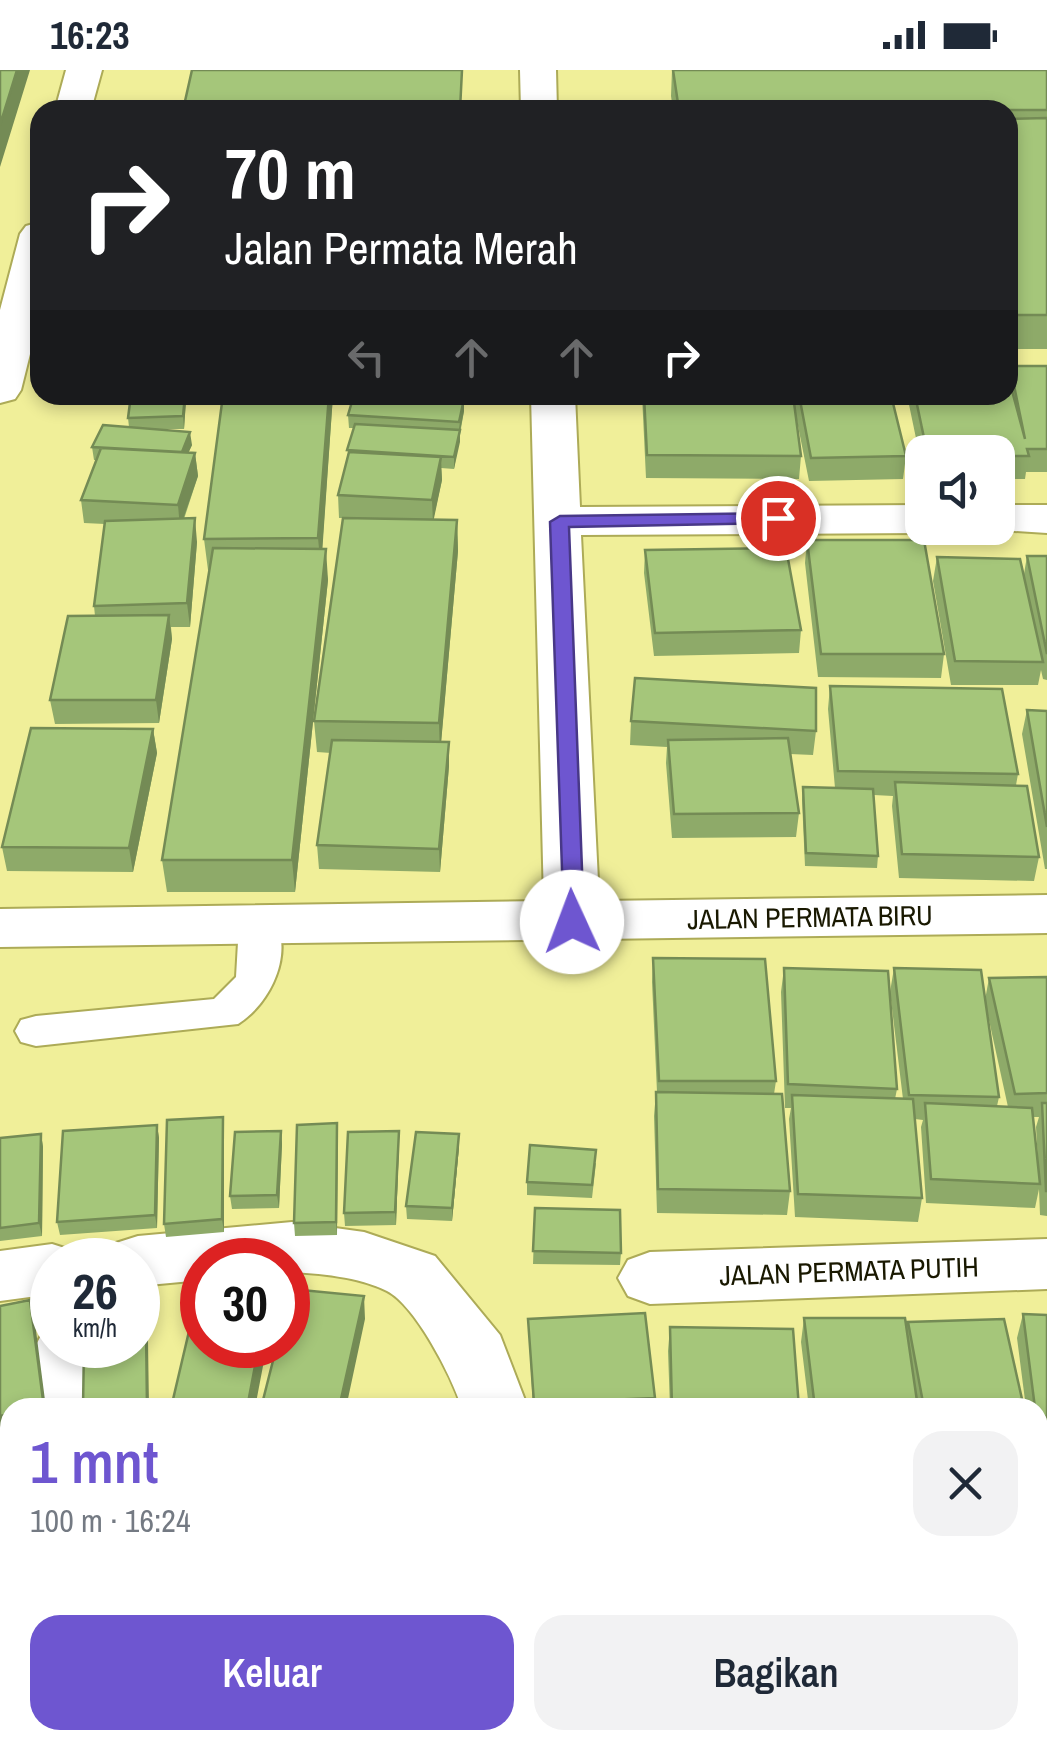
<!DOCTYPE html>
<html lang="id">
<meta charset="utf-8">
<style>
:root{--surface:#fff;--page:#f2f2f3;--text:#1f2937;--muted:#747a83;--accent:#6e56d0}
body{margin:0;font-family:"Archivo Narrow",sans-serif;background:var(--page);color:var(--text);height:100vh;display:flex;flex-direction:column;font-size:38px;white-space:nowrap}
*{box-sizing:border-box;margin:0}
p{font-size:32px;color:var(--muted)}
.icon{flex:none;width:55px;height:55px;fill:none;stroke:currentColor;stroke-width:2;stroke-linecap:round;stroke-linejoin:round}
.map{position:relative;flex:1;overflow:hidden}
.sheet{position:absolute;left:0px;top:1328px;width:1048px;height:352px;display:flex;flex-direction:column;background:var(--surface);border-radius:30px 30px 0 0;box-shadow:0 5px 15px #0003}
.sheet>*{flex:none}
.top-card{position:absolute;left:30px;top:30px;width:988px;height:305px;border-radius:30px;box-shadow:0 5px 15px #0003;background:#202124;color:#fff;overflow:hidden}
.tools{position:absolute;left:905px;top:365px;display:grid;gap:20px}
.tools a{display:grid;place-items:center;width:110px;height:110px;border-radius:20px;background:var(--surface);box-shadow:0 5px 15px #0003;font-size:50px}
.speed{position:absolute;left:30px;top:1168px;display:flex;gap:20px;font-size:50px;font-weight:700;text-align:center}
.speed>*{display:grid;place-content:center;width:130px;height:130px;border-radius:50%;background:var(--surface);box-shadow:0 5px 15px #0003;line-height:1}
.speed small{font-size:25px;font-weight:400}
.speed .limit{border:15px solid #d22;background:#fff;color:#111}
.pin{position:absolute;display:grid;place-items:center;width:85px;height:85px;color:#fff;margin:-42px;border:5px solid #fff;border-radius:50%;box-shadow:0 2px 10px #0007}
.me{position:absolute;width:110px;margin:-55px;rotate:358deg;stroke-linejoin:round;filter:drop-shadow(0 0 8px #0008)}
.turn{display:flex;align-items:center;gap:35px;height:210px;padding:0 30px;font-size:45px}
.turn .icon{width:130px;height:130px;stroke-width:2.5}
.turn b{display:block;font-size:70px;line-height:85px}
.lanes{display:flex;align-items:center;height:95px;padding:0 30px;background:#0003;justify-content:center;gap:50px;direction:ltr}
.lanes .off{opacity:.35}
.round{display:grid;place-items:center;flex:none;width:105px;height:105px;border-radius:30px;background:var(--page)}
.overview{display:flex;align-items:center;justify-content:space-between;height:170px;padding:0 30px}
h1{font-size:60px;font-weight:600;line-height:75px;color:var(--accent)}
.primary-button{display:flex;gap:20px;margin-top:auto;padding:20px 30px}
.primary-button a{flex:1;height:115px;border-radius:30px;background:var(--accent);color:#fff;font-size:40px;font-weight:600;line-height:115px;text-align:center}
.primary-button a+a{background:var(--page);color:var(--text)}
.status{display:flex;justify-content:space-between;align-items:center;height:70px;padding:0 50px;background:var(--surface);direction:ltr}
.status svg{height:28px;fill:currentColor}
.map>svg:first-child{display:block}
</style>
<div class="status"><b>16:23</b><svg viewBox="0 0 49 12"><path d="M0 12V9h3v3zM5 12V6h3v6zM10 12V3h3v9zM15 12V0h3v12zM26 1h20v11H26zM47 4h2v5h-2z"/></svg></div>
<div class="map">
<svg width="1047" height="1678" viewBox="0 0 1047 1678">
<rect width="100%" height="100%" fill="#f0ef99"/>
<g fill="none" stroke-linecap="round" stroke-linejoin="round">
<g stroke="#adab57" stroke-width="4">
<path id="lane" d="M259 841 273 845C295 883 271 933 238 954L36 976 21 972 15 961 21 950 36 946 214 929 236 907 239 855 245 845Z"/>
</g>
<g stroke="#adab57" stroke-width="4">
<path id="street" d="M66 0H102L91 40H55Z
M520 0H556L557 40H521Z
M40 152V244L21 320 15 329 0 333V240L20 164 26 156Z
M531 325H575L580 437 922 435V458H939L922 463 581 465 599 831 1047 825V863L0 877V839L544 831Z
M998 435H1047V463L982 459 998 458Z
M292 1152 364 1162 435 1186 500 1265 528 1338H462C452 1307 416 1236 387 1221 360 1207 317 1203 288 1202V1190H202V1210L138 1216V1190H107L116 1173 138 1166Z
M1047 1169V1219L650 1234 628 1226 618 1208 628 1190 650 1182Z
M52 1174 74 1181 79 1190H52V1224L0 1231V1181Z
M52 1254V1275H102L107 1338H41L36 1275 46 1256Z
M1038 1496H1047V1560H1038Z
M59 1670H133V1678H59Z
M548 1670H622L624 1678H550Z"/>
</g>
<use href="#lane" fill="#fff" fill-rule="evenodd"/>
<use href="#street" fill="#fff" fill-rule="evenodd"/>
</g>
<path fill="#8eaa69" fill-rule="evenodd" d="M672 0H1047V279H1008V40H673L671 26Z
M1010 296H1047V402H1026L1025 409H998V382H922V397L907 325H1008Z
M128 325H201L199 330 186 329 184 359H156L192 375 188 383H195L198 406 184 449 197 472 190 557H171L172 569 159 653 55 654 50 630 95 546 94 536 105 454 84 453 81 430 97 390H94L92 377 129 357 128 348 131 327H128Z
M333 325 322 479 328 510 295 822H167L162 790 210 500H208L204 469Z
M354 325H456L455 328 464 341 454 399 441 398 442 410 433 450H457L458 481 441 672H449V696L440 802 319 799 317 775 331 683 317 682 314 651 343 448H339L338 425 354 358H349L348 345Z
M642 325H891L906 386 903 409 809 411 794 336 801 386 799 409 646 408Z
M807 470 944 584 941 608 818 607 805 493Z
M645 480 801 560 799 583 654 586 644 503Z
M1027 486H1047V610L1043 609 1041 600 1038 615H951L933 511 937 487 1024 504Z
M830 616 1018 704 1016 715 1039 787 1034 811 899 808 892 736 893 726 874 725 878 786 877 798 805 796 802 730 803 717 835 718 828 639Z
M1027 640 1047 641V799H1045L1022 664Z
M631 651 816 661 813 685 790 684 799 743 796 767 672 768 666 693 667 677 630 675Z
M153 659 157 683 133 802 7 801 2 777Z
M653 888 776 1011 774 1024 790 1121 787 1145 657 1143 654 1046 656 1022H657L652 912Z
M784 898 897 1019 895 1029H903L890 922 894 898 985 930 989 908 1047 907V1146L1040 1145 1039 1119 1035 1138 926 1133 921 1057 923 1050 915 1049 922 1128 918 1152 795 1147 789 1049 791 1038H785L781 922ZM987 941 1008 1037 997 1036 999 1027ZM1033 1047H1039L1036 1057 1038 1092Z
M337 1053V1165L295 1166 294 1153Z
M157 1055 159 1068 157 1158 60 1165 57 1152Z
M224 1060V1162L166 1167 164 1154Z
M281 1061 282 1074 279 1138 232 1139 230 1126Z
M41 1064 43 1077 42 1166 0 1171V1068Z
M459 1064V1077L452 1151 407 1149 406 1136Z
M399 1074 396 1155 345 1156 344 1143Z
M596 1093 592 1128 527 1125V1112Z
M535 1138 621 1183 620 1195 533 1194Z
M1023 1244 1047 1245V1370H1038V1338H1026L1017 1268Z
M804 1248 906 1258 908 1252 1024 1338H809L801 1272Z
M528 1249 655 1328 654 1338H533Z
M670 1257 799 1338H670L668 1281Z
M1038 1421H1047V1510L1038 1509Z
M1038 1537H1047V1661H1038Z
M931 1670H1007V1671L1005 1678H932Z"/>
<path fill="#748b55" d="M17 0H30L0 97V55Z
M185 325 186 331 184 359 183 346Z
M329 325H333L321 499 318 468Z
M464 329V341L460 361V372L454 399V387Z
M190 362 192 375 182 397 180 385Z
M195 383 198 406 180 458 178 435Z
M441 387 442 410 433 453 432 430Z
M195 448 197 472 190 557 187 533Z
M457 450 458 481 440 685 439 653Z
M326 479 328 510 295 822 292 790Z
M169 545 172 569 159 653 156 630Z
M153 659 157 683 133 802 129 778Z
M449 672V696L440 802 439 779Z
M223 1047 224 1060V1162L222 1149Z
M337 1053 338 1066 337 1165 336 1152Z
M157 1055 159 1068 157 1158 155 1145Z
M281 1061 282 1074 279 1138 277 1125Z
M399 1061V1074L396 1155 395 1142Z
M41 1064 43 1077 42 1166 39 1153Z
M459 1064V1077L452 1151V1138Z
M364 1226 365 1249 346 1338H339Z
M30 1230 35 1253 46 1338H44Z
M146 1258 148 1271 149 1338H147Z
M259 1275H267L255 1338H247Z
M10 1344V1369L0 1371V1346Z
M10 1455V1479L0 1481V1457Z
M10 1532V1545L0 1547V1534Z
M10 1624V1637L0 1639V1626Z
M144 1670H203L126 1678 125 1674Z
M461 1670H522V1678H422Z"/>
<path fill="#a5c67a" stroke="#748b55" stroke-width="2.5" d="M0 0H17L0 55Z
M192 0H462L460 40H183Z
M673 0H1047V40H679Z
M1047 48V245H1008V49Z
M1010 296H1047V379H1027L1029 386H998V382H927L915 325H1008V306L1025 369Z
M131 325H185L183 346 128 348Z
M223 325H329L318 468 204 469Z
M354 325H405L464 329 459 352 348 345Z
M644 325H793L801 386 647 385Z
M799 325H891L906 386 811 388Z
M355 354 460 360 454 387 347 380Z
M103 355 190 362 182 382 92 377Z
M101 378 195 383 178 435 81 430Z
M349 382 441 387 432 430 338 425Z
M195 448 187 533 94 536 105 451Z
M343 448 457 450 439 653 314 651Z
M807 470H924L944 584H821Z
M213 478 326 479 292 790H162Z
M786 478 801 560 655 563 645 480Z
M1027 486H1047V584Z
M937 487 1020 489 1043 592 955 591Z
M169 545 156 630H50L68 546Z
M635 608 816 618V661L631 651Z
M830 616 1002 619 1018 704 838 701Z
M1027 640 1047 641V757Z
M31 658 153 659 129 778 2 777Z
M788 668 799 743 674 744 668 670Z
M332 670 449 672 439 779 317 775Z
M895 712 1027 716 1039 787 902 784Z
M803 717 873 719 878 786 806 783Z
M653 888 765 889 776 1011H659Z
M784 898 888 901 897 1019 788 1014Z
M894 898 981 900 999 1027 909 1025Z
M1047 907V1023L1015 1024 989 908Z
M656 1022 782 1024 790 1121 658 1119Z
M792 1025 913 1029 922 1128 798 1124Z
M925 1033 1032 1038 1040 1114 931 1109Z
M1042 1033H1047V1121H1046Z
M223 1047 222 1149 164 1154 167 1050Z
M337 1053 336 1152 294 1153 297 1055Z
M157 1055 155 1145 57 1152 63 1061Z
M281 1061 277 1125 230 1126 235 1062Z
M399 1061 395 1142 344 1143 348 1062Z
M416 1062 459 1064 452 1138 406 1136Z
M41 1064 39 1153 0 1158V1068Z
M530 1075 596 1080 592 1115 527 1112Z
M535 1138 620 1140 621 1183 533 1181Z
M291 1219 364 1226 339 1338H261L277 1275H288V1232Z
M198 1223H202V1275H259L247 1338H171Z
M30 1230 44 1338H10V1344L0 1346V1236Z
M645 1243 655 1328 534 1333 528 1249Z
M1023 1244 1047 1245V1347L1038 1346V1338H1035Z
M804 1248H905L918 1338H815Z
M1004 1249 1024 1338H924L908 1252Z
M670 1257 793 1259 799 1338H672Z
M146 1258 147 1338H83L84 1275H138V1259Z
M10 1383V1455L0 1457V1385Z
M1038 1421H1047V1497H1038Z
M10 1475V1532L0 1534V1477Z
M1038 1537H1047V1649H1038Z
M10 1549V1624L0 1626V1551Z
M10 1653V1670H33V1678H0V1656Z
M124 1670H144L125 1674Z
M161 1670H301L302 1678H122Z
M327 1670H461L422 1678H328Z"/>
<path fill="#6e56d0" stroke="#483887" stroke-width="2.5" d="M778 443 784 444V453L569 457 584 852 572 859 564 857 550 452 560 446Z"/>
<g text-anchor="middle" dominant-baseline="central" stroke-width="8" stroke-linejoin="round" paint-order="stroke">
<g font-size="28" fill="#191800" stroke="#fff">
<text transform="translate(810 847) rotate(-1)">JALAN PERMATA BIRU</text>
<text transform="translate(849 1201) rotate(-2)">JALAN PERMATA PUTIH</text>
</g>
</g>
</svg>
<div class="tools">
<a><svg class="icon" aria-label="sound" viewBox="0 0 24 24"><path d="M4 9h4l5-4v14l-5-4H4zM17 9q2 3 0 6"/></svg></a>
</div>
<div class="speed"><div>26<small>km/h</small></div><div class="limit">30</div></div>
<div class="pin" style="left:778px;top:448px;background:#d93025"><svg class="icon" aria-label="arrive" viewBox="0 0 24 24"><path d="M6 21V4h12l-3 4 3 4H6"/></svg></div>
<svg class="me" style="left:572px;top:852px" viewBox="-20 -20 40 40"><circle r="19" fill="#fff"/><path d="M0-13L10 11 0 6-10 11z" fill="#6e56d0"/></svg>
<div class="top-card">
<div class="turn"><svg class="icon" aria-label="right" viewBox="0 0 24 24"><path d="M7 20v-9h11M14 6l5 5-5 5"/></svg><div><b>70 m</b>Jalan Permata Merah</div></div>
<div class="lanes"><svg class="icon off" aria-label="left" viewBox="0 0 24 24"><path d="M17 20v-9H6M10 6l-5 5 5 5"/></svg><svg class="icon off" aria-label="ahead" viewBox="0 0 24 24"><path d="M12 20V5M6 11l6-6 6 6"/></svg><svg class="icon off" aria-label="ahead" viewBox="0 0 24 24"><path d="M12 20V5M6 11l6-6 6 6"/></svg><svg class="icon" aria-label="right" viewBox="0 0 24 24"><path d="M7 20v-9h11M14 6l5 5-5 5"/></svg></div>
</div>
<section class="sheet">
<div class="overview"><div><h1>1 mnt</h1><p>100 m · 16:24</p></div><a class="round"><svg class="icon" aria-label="close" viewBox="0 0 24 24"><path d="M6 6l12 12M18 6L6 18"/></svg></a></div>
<div class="primary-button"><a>Keluar</a><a>Bagikan</a></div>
</section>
</div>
